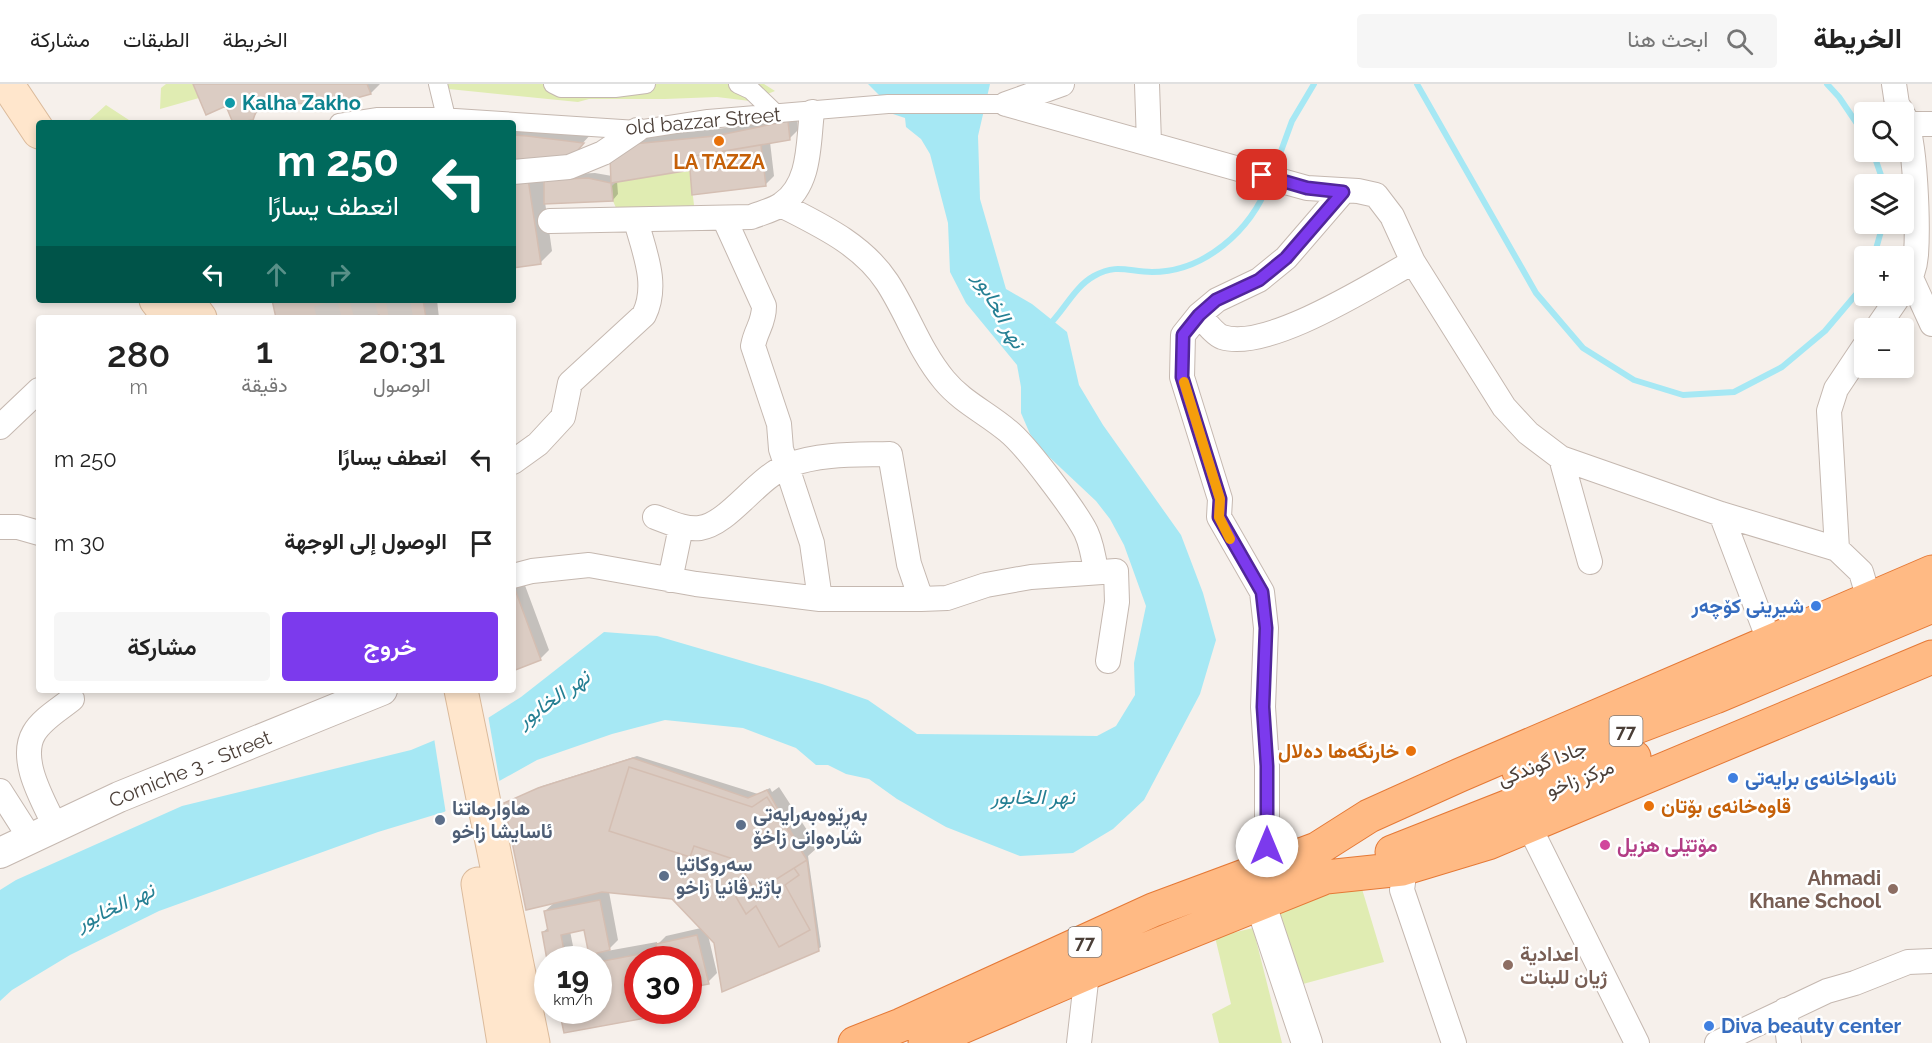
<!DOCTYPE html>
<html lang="ar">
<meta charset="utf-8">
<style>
:root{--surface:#fff;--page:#f6f6f6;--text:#222;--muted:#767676;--line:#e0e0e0;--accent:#7c3aed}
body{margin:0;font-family:Raleway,Vazirmatn,sans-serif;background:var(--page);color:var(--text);direction:rtl;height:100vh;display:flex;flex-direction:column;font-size:22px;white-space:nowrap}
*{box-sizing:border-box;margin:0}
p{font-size:20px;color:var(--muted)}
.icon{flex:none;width:33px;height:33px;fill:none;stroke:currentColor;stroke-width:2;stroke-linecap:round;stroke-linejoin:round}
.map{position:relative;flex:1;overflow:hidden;direction:ltr}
.side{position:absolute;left:36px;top:231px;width:480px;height:378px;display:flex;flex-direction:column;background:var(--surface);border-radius:6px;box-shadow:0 3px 9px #0003;direction:rtl}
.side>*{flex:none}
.guide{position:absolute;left:36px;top:36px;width:480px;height:183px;border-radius:6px;box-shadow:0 3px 9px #0003;direction:rtl;background:#00695c;color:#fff;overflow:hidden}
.fabs{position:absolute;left:1854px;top:18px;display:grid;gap:12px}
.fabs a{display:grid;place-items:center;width:60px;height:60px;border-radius:6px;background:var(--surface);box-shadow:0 3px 9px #0003;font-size:30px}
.speed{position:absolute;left:534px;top:862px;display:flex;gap:12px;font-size:30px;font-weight:700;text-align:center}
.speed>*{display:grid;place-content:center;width:78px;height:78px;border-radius:50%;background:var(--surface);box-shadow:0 3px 9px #0003;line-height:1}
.speed small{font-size:15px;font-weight:400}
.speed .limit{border:9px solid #d22;background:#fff;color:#111}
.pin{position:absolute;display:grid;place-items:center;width:51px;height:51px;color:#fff;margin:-26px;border-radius:12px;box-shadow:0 3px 9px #0006}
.me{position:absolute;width:66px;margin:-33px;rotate:0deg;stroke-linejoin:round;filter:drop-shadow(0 0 4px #0008)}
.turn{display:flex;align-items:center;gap:21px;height:126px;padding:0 18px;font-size:27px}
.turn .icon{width:78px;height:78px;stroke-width:2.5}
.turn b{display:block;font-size:42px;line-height:51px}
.lanes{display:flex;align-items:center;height:57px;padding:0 18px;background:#0003;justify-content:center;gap:30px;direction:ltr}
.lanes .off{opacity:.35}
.eta{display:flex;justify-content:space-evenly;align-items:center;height:102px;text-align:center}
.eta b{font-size:36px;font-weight:600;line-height:42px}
.primary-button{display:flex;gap:12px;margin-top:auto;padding:12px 18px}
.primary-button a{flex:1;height:69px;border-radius:6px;background:var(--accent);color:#fff;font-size:24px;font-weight:600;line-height:69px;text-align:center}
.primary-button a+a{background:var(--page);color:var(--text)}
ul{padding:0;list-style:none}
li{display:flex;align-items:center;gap:18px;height:84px;padding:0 18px}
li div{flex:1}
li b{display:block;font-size:22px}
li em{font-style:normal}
header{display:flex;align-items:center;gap:36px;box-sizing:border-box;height:84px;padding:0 30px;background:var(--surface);border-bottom:2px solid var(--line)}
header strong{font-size:28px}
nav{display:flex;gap:33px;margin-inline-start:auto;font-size:21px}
.search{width:420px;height:54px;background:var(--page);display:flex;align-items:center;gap:15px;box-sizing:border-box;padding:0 21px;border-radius:6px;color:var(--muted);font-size:22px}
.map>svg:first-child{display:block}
</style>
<header>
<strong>الخريطة</strong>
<div class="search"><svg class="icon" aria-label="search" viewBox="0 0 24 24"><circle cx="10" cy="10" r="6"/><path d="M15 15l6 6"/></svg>ابحث هنا</div>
<nav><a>الخريطة</a><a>الطبقات</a><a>مشاركة</a></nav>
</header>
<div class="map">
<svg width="1932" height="959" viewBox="0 0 1932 959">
<rect width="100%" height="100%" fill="#f6f0eb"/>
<path fill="#e0ecb2" d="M166 0H193L199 14 160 25 161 4Z
M438 0H764L775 7 750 17 717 13 665 15H589L578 18 439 4Z
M106 21 132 38 86 39Z
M690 86 695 130 620 133 613 117 612 102 616 98Z
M1359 795 1384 878 1303 900 1275 817Z
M1253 844 1282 959H1219L1212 930 1231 920 1215 853Z"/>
<path fill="#a6e8f4" d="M868 0H990L978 52 980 115 1006 205 1032 220 1067 248 1079 301 1103 341 1181 451 1203 509 1216 556 1200 610 1144 716 1113 745 1073 769 1020 772 946 743 897 715 869 695 846 690 828 681H816L796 664 743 644 665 636 612 650 537 676 444 728 378 748 159 827 70 871 12 906 0 917V806L16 796 182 722 411 666 488 634 521 613 604 548 657 552 822 600 868 616 917 650 1097 652 1116 642 1135 611 1134 579 1146 522 1124 461 1110 435 1096 417 1046 370 1030 350 1021 329V303L1017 281 966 219 950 188 948 139 930 70 921 55 906 43 905 34 890 29 888 20Z"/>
<path fill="#f6f0eb" d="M488 631 500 700 446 730 434 654Z"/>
<path fill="#0003" fill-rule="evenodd" d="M195 0H380L371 9 266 17 252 35Z
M797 29 798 46 789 55 770 58 774 92 765 101 691 84 617 97 618 110 613 116 545 118 552 167 540 179 513 183V87L540 84 546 108 551 91 595 89 612 92 633 53 725 44Z
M513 42 591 50 572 71 513 82Z
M273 216H437L439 234H381V229L355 234H277Z
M520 488 549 566 540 575 513 585V489Z
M637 672 758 710 770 704 772 708 779 703 818 763 808 772 821 863 818 865 715 859 708 851 717 889 708 898 688 876H638V927H660L656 931 562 930 565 927H598V876H564L590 870 585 844 570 847 573 862 564 871 543 848 549 843 545 827 555 818 505 720 542 702ZM609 808 673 813 701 844 666 852 657 861V858L607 867 618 856Z"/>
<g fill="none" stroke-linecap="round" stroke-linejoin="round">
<path stroke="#a6e8f4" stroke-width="6" d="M1417 0 1536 209 1583 264 1634 296 1683 311 1734 308 1782 283 1825 247 1864 201
M1827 0 1839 13 1864 50
M1873 68 1884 100
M1273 89 1292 37 1314 0
M1874 172 1883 140
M1047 243C1064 227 1074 203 1094 192 1117 179 1129 188 1152 188 1204 188 1251 147 1269 98"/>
</g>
<path fill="#dbccc3" stroke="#d4beb2" stroke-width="1.5" d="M193 0H367L371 10 335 20 259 19 253 36 233 39 226 22 206 31Z
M788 37 790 56 689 73 690 86 611 99 610 72 623 61 715 52Z
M513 51 527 52 584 59 573 72 513 83Z
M761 61 766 102 692 111 689 73Z
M588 94 611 99 613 117 544 120V96Z
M528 95 541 180 513 184V97Z
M272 216H423L426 234H380L379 231 363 234H276Z
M513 500 541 576 513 587Z
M633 674 748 714 767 706 807 776 819 867 722 908 714 859 672 815 602 808 526 826 504 719 538 704Z
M629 683 752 723 767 713 807 776 756 808 736 776 694 762 690 773 609 747Z
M794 784 799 791 785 801 810 846 779 863 756 822 746 830 736 813 752 802 756 808Z
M600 816 610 866 589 871 584 846 561 851 565 872 547 876 542 848 548 847 544 827Z
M697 851 709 900 688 904V876H659L656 860Z
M645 869 647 876H638V890L634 891 638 927H656L657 932 564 949 560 930 598 927V878Z"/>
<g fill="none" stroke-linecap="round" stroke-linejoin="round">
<path stroke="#d4cdc7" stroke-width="24" stroke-dasharray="24 12" stroke-linecap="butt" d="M398 216 401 234
M317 234 385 216"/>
<g stroke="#c5b8b0" stroke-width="20">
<path id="pedestrian" d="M438 0 446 33
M553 0 561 4H615L646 0
M738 0 751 6 776 30
M339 39 378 33H440L637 46 708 35 888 20H1006"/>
</g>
<g stroke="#c5b8b0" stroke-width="26">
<path id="minor" d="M1147 0 1149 59
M1894 0 1897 20 1902 28
M1006 20 1307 104 1358 107 1376 111 1392 132 1413 178 1504 323 1528 349 1561 374 1721 430 1837 465 1861 488 1869 515
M1006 20 1062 0
M1904 32C1916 55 1918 142 1916 171 1915 184 1911 195 1904 205
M1908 40H1932
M513 88 569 83 603 69 637 46
M781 121C820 141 862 160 887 198 908 230 919 266 944 296 962 318 987 329 1008 347 1026 361 1076 428 1086 448 1092 461 1094 474 1096 488
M724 134 764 222C764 240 756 245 753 262L779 340 781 365 812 459 820 515
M550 137 751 133C761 129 774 126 782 120 811 100 808 59 812 28
M1911 194 1932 240
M1199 231C1205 237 1214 250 1222 253 1267 268 1371 201 1413 178
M1877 244 1899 212
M0 343 39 306
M1561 374 1590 478
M513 378 538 360 563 333 570 299 644 231C659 201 644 167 636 137
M1721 430 1770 559
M655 433C669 438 685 446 700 444 729 440 757 393 789 381 821 369 858 371 890 370L909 480 921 515
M0 443H18L39 449
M1837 465 1829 327 1836 305 1864 263
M513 492 532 487 589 481 696 500 820 515H921L947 514 986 501 1031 493 1116 487 1117 518 1108 577
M670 496 681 443
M0 707 30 754
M55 742C44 718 18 676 34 649 42 635 60 625 72 615
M1529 742 1637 959
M1267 782V682L1263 623 1266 544 1262 508 1219 433 1220 415 1182 293 1183 251 1199 231 1217 216 1259 196 1286 174 1343 108
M1405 784 1402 806 1454 959
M1785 926 1789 959
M1079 959 1087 889
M1717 959 1827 907 1855 899 1908 878 1932 877"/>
</g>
<g stroke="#c5b8b0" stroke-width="32">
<path id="tertiary" d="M0 769 119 713 382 606
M1260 818 1307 959"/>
</g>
<g stroke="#dbba9b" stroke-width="35">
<path id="secondary" d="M7 0 39 48
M156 216 170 234
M187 216 200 234
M461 606 533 959
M478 800 504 959"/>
</g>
<g stroke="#e57936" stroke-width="35">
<path id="trunk" d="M1519 688 1715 613 1932 522
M1392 768 1634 673
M855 959 901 941 1153 826 1317 765 1369 732 1460 691 1932 488
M925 959 1087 889 1326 793 1402 785 1488 759 1932 573"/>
</g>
<use href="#pedestrian" stroke="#fff" stroke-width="18"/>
<use href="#minor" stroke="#fff" stroke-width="24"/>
<use href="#tertiary" stroke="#fff" stroke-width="30"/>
<use href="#secondary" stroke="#ffe6cc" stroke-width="33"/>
<use href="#trunk" stroke="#ffba84" stroke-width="33"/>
</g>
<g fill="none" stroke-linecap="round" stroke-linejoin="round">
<g stroke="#51269a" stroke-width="15">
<path id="route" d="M1262 91 1307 104 1343 108 1286 174 1259 196 1216 216 1199 231 1183 251 1182 293 1220 415 1219 433 1262 508 1266 544 1263 623 1267 682V762"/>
</g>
<use href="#route" stroke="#7c3aed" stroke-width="10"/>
<path stroke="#f59e0b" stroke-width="10" d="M1184 298 1220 415 1219 433 1230 455"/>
</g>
<circle fill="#0f9aa8" stroke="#fff" stroke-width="2" cx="230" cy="19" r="6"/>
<g fill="#e8710a" stroke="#fff" stroke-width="2">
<circle cx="719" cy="57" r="6"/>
<circle cx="1411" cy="667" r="6"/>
<circle cx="1649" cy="722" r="6"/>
</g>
<g fill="#3f7fe0" stroke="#fff" stroke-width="2">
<circle cx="1816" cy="522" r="6"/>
<circle cx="1733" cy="694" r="6"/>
<circle cx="1709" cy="942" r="6"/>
</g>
<g fill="#5c6f8a" stroke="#fff" stroke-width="2">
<circle cx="440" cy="736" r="6"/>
<circle cx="741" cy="741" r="6"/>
<circle cx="664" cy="792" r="6"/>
</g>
<circle fill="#d1479c" stroke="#fff" stroke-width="2" cx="1605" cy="761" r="6"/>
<g fill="#8d6e63" stroke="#fff" stroke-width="2">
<circle cx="1893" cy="805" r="6"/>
<circle cx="1508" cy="881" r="6"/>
</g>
<g text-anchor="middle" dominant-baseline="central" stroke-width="5" stroke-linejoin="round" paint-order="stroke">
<g fill="#fff" stroke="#817974" stroke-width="1.5">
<rect x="1609.5" y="632" width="33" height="30" rx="4.5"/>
<rect x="1068.5" y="843" width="33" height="30" rx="4.5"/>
</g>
<g font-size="18" font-weight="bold" fill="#4b3f38">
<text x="1626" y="647">77</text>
<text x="1085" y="858">77</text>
</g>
<g font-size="20" font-weight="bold" fill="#0d838f" stroke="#fff" text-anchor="start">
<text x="242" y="19">Kalha Zakho</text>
</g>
<g font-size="20" fill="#4b3f38" stroke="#fff">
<text transform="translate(703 37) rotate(-5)">old bazzar Street</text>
<text transform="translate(1542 679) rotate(-21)">جادا گوندکی</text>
<text transform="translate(190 685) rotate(-22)">Corniche 3 - Street</text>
<text transform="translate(1580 694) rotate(-21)">مركز زاخو</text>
</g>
<g font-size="20" font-weight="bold" fill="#c56008" stroke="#fff">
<text x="719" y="78">LA TAZZA</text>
<text x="1399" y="667" text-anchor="end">خارنگەها دەلال</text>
<text x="1661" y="722" text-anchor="start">قاوەخانەی بۆتان</text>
</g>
<g font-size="20" font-weight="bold" fill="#366cbe" stroke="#fff" text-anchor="start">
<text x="1804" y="522" text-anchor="end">شیرینی کۆچەر</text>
<text x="1745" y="694">نانەواخانەی برایەتی</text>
<text x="1721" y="942">Diva beauty center</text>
</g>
<g font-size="20" font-weight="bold" fill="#4e5e75" stroke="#fff" text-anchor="start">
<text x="452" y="724">هاوارهاتنا<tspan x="452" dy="23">ئاسایشا زاخو</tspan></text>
<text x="753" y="730">بەڕێوەبەرایەتی<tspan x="753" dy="23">شارەوانی زاخۆ</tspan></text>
<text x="676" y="780">سه‌روكاتيا<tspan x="676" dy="23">باژێرڤانيا زاخو</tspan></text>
</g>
<g font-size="20" font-weight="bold" fill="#b23c85" stroke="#fff" text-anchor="start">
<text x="1617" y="761">مۆتێلی هزیل</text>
</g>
<g font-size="20" font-weight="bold" fill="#785e54" stroke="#fff" text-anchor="end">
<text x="1881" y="794">Ahmadi<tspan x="1881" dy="23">Khane School</tspan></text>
<text x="1520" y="870" text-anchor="start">اعدادية<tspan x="1520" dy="23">ژیان للبنات</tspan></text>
</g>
<g font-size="21" font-style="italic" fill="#247f93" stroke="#fff">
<text transform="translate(1000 226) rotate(61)">نهر الخابور</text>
<text transform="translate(553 614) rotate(-35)">نهر الخابور</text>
<text x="1033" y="712">نهر الخابور</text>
<text transform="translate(115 822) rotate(-25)">نهر الخابور</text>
</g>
</g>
</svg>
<div class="fabs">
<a><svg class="icon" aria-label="search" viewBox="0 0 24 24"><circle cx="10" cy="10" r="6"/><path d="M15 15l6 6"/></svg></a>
<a><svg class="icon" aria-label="layers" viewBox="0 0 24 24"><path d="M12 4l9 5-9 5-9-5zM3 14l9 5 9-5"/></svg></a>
<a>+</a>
<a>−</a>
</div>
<div class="speed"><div>19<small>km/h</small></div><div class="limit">30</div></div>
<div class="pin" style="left:1262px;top:91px;background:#d93025"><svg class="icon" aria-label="arrive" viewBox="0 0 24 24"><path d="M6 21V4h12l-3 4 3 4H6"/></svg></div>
<svg class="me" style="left:1267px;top:762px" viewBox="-20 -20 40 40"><circle r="19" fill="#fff"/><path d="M0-13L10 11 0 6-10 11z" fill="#7c3aed"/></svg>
<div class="guide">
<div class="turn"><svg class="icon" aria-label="left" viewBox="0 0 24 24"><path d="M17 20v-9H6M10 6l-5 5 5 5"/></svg><div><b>250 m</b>انعطف يسارًا</div></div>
<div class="lanes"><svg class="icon" aria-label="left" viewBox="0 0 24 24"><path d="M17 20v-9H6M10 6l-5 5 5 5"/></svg><svg class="icon off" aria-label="ahead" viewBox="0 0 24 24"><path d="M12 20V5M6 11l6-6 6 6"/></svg><svg class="icon off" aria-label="right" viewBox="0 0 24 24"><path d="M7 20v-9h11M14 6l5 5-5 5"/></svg></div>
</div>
<section class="side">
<div class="eta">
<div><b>20:31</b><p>الوصول</p></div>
<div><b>1</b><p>دقيقة</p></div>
<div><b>280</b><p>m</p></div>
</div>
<ul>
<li><svg class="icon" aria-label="left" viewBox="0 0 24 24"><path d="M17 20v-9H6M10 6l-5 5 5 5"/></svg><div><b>انعطف يسارًا</b></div><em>250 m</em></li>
<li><svg class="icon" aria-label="arrive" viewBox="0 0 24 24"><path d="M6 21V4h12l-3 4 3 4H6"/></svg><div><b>الوصول إلى الوجهة</b></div><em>30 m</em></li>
</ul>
<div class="primary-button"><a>خروج</a><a>مشاركة</a></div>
</section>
</div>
